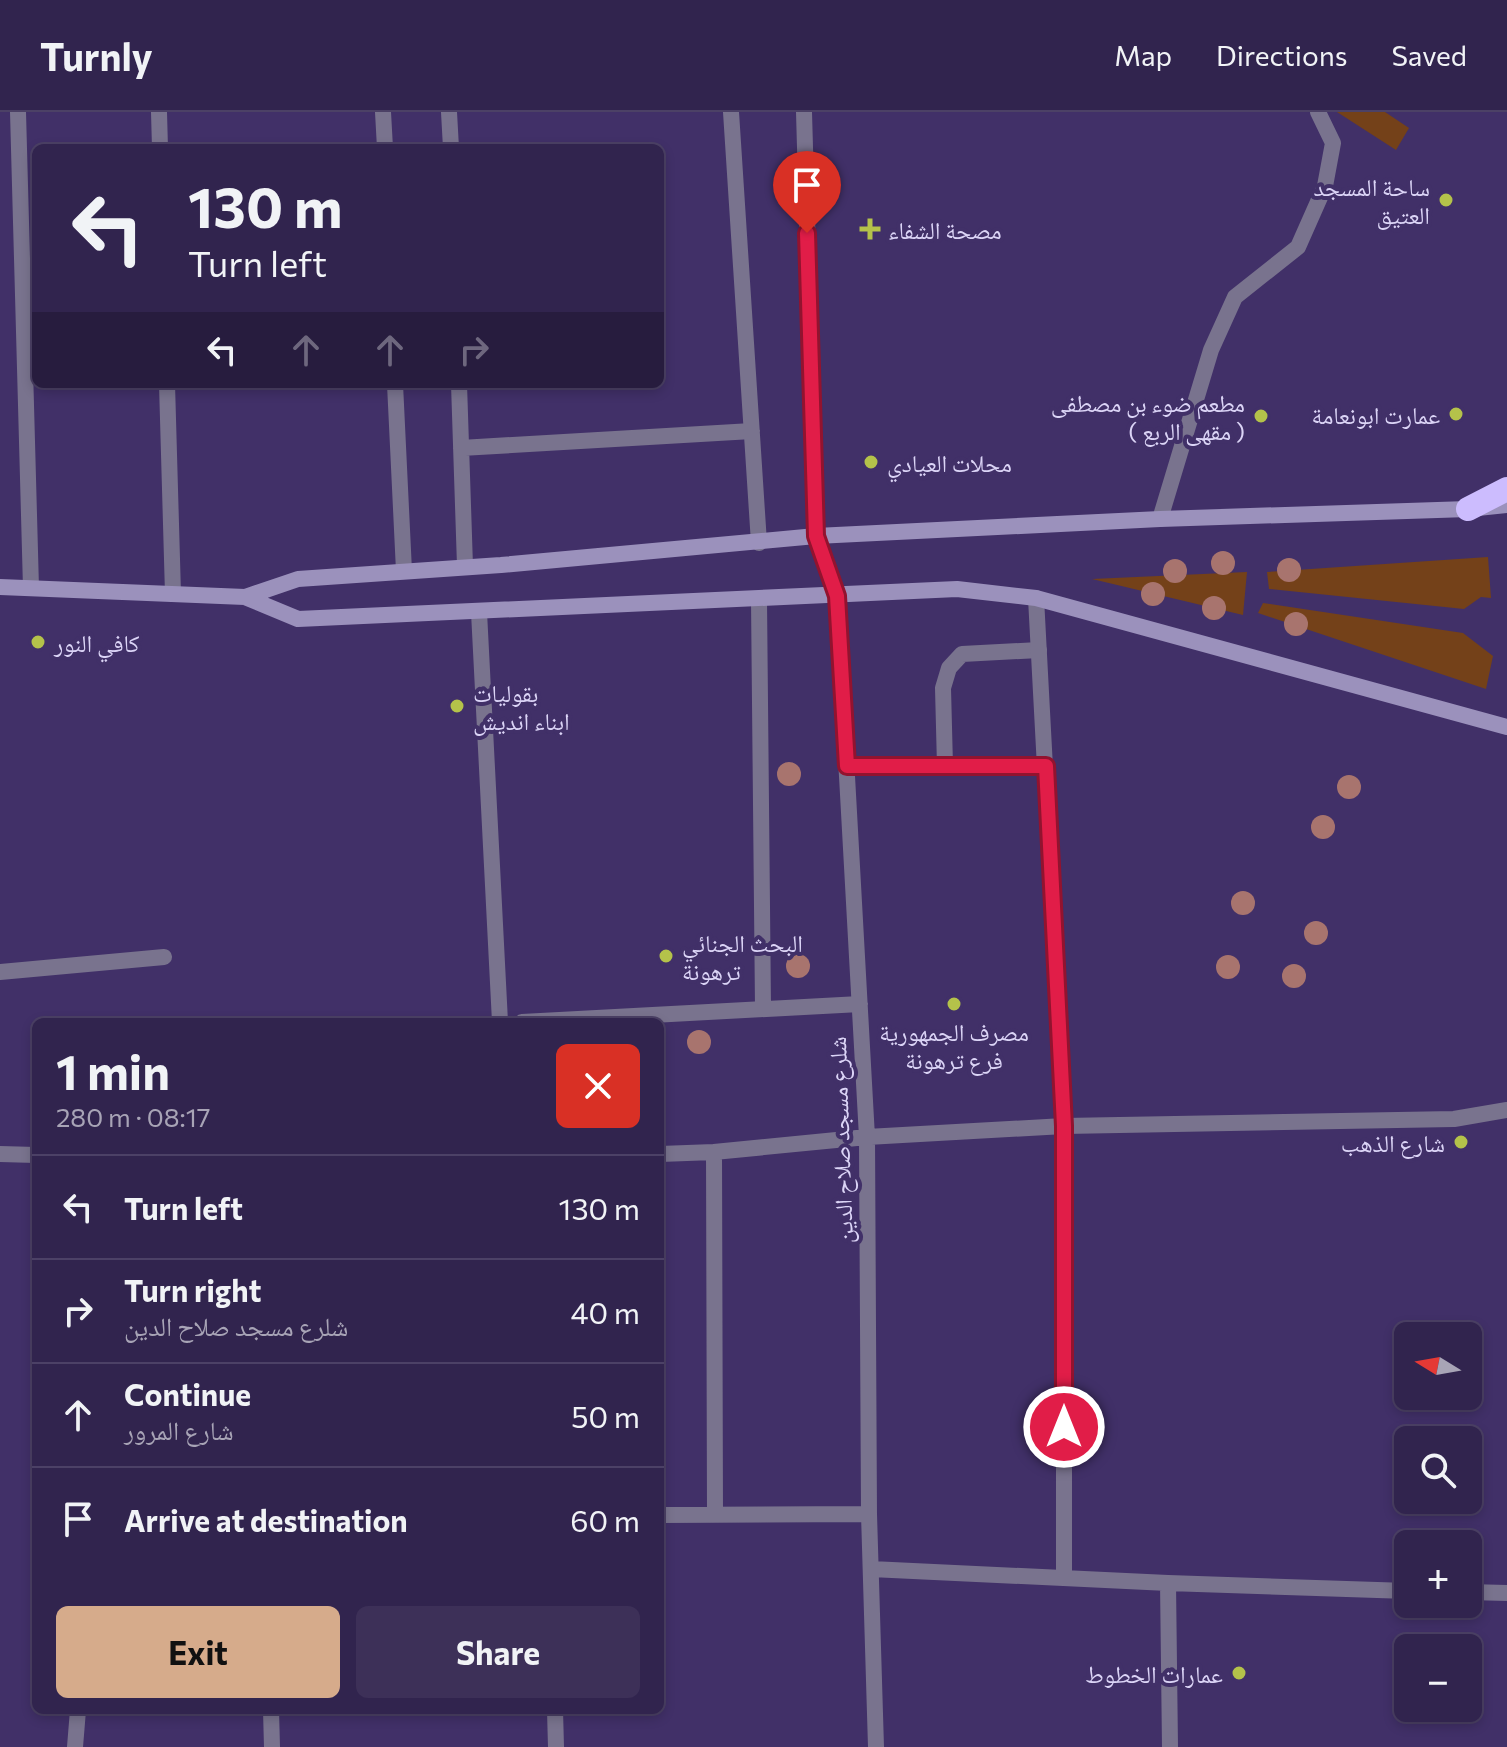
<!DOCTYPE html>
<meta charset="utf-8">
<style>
:root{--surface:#31244e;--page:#3d3058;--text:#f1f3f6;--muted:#a8a4b6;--line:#4c4166;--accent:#d6ab8b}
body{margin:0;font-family:Commissioner,"Noto Naskh Arabic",sans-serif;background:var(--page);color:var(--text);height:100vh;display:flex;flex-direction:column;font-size:30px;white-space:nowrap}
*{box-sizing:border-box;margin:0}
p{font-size:26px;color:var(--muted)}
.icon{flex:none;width:44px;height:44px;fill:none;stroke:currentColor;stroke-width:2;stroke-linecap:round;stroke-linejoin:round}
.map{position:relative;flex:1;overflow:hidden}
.sheet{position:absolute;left:32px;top:906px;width:632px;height:696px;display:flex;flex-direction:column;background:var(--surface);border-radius:12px;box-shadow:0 4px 12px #0003,0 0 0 2px var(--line)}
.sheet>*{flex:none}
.guide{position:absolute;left:32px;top:32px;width:632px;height:244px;border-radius:12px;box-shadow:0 4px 12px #0003,0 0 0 2px var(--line);background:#31244e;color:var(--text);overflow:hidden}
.needle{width:52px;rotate:281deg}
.controls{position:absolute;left:1394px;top:1210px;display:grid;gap:16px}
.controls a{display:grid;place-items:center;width:88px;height:88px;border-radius:12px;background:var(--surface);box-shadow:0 4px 12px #0003,0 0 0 2px var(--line);font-size:40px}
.pin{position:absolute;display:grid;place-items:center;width:68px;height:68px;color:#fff;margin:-82px -34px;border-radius:50% 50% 50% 0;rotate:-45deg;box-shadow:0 0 8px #0007}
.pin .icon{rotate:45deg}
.me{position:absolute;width:88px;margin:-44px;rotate:0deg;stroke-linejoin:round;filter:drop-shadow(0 0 6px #0008)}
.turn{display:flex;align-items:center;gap:28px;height:168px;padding:0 24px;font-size:36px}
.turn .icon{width:104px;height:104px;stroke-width:2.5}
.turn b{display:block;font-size:56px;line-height:68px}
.lanes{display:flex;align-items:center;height:76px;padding:0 24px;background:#0003;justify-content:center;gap:40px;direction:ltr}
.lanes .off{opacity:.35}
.round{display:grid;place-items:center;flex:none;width:84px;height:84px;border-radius:12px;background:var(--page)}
.head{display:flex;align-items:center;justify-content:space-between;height:136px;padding:0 24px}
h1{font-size:48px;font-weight:700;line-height:60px}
.primary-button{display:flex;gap:16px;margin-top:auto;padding:16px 24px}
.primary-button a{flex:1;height:92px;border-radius:12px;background:var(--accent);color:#111;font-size:32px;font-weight:700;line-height:92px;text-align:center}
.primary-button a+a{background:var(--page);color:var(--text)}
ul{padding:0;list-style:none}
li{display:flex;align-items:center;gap:24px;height:104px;padding:0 24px;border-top:2px solid var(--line)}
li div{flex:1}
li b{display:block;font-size:30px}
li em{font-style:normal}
header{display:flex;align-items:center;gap:48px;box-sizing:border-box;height:112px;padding:0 40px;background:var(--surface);border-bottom:2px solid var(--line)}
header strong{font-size:38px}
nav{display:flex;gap:44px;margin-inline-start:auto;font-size:28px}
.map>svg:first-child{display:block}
</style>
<header>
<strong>Turnly</strong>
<nav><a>Map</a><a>Directions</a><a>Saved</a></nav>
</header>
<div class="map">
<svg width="1507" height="1635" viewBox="0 0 1507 1635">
<rect width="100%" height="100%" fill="#413068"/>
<path fill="#744119" d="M1337 0H1385L1409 16 1396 38Z
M1488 445 1491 486 1481 485 1464 497 1269 477 1267 460Z
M1247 460 1243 503 1092 467Z
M1263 491 1463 521 1493 544 1486 577 1258 501Z"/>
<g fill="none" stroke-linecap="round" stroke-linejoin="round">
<path stroke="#79738e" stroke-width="16" d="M847 654H1046
M945 654 943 576 949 556 962 542 1039 538"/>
<path stroke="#79738e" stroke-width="16" d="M18 0 31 476
M159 0 160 36
M383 0 385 36
M449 0 451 36
M731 0 759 431
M804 0 816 424 837 484 867 1025 869 1402 876 1635
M167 272 173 482
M395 272 404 459
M459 272 465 454
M461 336 752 319
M1160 407 1211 238 1235 185 1298 135 1325 74 1333 31 1318 0
M1036 486 1064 1014V1466
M759 488 763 896
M479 500 500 910
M0 860 164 845
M522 910 860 892
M0 1042 36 1043
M660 1042 714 1040
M715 1402 714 1040 867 1025 1064 1014 1454 1007 1507 998
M660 1403 869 1402
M871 1457 1168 1471 1408 1479
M1168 1471 1170 1635
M1468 1480 1507 1481
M271 1598 272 1635
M555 1598 556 1635
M75 1635 78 1598"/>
<path stroke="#9b91bc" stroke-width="16" d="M0 475 245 485 298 507 957 477 1036 486 1507 615
M245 485 298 467 501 453 816 424 1160 407 1468 397 1507 393"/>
<path stroke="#ccbcfe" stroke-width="24" d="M1468 397 1507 377"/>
</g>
<g fill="#a8746e">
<circle cx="1223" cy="451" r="12"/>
<circle cx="1289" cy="458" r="12"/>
<circle cx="1175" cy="459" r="12"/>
<circle cx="1153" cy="482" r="12"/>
<circle cx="1214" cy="496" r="12"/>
<circle cx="1296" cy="512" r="12"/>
<circle cx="789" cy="662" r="12"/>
<circle cx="1349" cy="675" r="12"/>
<circle cx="1323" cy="715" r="12"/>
<circle cx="1243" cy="791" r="12"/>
<circle cx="1316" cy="821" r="12"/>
<circle cx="798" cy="854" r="12"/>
<circle cx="1228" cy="855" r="12"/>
<circle cx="1294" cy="864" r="12"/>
<circle cx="699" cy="930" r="12"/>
</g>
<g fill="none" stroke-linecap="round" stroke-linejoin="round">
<g stroke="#92132f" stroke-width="20">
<path id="route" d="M807 121 816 424 837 484 847 654H1046L1064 1014V1315"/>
</g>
<use href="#route" stroke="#e11d48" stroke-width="14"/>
</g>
<g fill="#b4c24a" stroke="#413068" stroke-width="3">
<circle cx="1446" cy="88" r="8"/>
<path d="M866 105h8v8h8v8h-8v8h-8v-8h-8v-8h8z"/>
<circle cx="1456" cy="302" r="8"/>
<circle cx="1261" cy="304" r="8"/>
<circle cx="871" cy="350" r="8"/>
<circle cx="38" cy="530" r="8"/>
<circle cx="457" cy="594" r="8"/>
<circle cx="666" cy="844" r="8"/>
<circle cx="954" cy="892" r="8"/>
<circle cx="1461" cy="1030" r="8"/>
<circle cx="1239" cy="1561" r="8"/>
</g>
<g text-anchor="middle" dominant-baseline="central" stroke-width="8" stroke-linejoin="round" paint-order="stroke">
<g font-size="24" fill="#dbd4f6" stroke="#413068" text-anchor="end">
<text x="1430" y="74">ساحة المسجد<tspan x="1430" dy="28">العتيق</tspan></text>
<text x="888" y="117" text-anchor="start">مصحة الشفاء</text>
<text x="1245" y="290">مطعم ضوء بن مصطفى<tspan x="1245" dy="28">( مقهى الربع )</tspan></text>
<text x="1440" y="302">عمارت ابونعامة</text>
<text x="887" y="350" text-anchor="start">محلات العيادي</text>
<text x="54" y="530" text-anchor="start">كافي النور</text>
<text x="473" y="580" text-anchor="start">بقوليات<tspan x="473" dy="28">ابناء انديش</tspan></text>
<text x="682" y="830" text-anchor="start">البحث الجنائي<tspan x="682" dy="28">ترهونة</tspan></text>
<text x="954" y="919" text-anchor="middle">مصرف الجمهورية<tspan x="954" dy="28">فرع ترهونة</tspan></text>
<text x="1445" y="1030">شارع الذهب</text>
<text x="1223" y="1561">عمارات الخطوط</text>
</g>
<g font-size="24" fill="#dbd4f6" stroke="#413068">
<text transform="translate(840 1028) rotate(-92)">شلرع مسجد صلاح الدين</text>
</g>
</g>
</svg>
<div class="controls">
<a><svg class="needle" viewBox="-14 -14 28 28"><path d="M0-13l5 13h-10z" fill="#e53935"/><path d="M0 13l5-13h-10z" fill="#a8a4b6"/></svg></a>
<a><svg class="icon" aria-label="search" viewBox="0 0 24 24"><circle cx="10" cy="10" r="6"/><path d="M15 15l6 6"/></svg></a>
<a>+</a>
<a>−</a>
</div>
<div class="pin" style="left:807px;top:121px;background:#d93025"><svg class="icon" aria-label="arrive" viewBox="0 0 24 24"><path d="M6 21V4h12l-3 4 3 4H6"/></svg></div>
<svg class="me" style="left:1064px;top:1315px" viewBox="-20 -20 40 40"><circle r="17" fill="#e11d48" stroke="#fff" stroke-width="3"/><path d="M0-11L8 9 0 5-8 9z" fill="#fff"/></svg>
<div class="guide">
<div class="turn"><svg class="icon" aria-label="left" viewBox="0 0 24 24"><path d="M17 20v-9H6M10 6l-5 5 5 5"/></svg><div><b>130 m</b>Turn left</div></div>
<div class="lanes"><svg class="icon" aria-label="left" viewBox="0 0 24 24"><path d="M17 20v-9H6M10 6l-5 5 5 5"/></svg><svg class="icon off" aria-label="ahead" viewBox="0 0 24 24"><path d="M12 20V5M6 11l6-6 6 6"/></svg><svg class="icon off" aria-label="ahead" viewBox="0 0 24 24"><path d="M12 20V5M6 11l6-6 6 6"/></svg><svg class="icon off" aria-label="right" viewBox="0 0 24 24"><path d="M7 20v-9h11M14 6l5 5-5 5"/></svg></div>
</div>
<section class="sheet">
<div class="head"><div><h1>1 min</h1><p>280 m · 08:17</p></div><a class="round" style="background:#d93025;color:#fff"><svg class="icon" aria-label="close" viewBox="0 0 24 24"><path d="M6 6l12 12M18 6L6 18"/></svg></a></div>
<ul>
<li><svg class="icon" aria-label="left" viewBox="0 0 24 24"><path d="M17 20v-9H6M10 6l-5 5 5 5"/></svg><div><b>Turn left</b></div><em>130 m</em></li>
<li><svg class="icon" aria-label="right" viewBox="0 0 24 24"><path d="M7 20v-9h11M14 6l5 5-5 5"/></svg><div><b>Turn right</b><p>شلرع مسجد صلاح الدين</p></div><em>40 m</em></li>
<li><svg class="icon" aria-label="ahead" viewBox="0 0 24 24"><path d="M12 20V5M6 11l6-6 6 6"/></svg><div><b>Continue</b><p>شارع المرور</p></div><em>50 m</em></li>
<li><svg class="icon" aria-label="arrive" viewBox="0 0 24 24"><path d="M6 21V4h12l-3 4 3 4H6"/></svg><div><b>Arrive at destination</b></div><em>60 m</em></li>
</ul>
<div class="primary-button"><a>Exit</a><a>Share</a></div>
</section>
</div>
